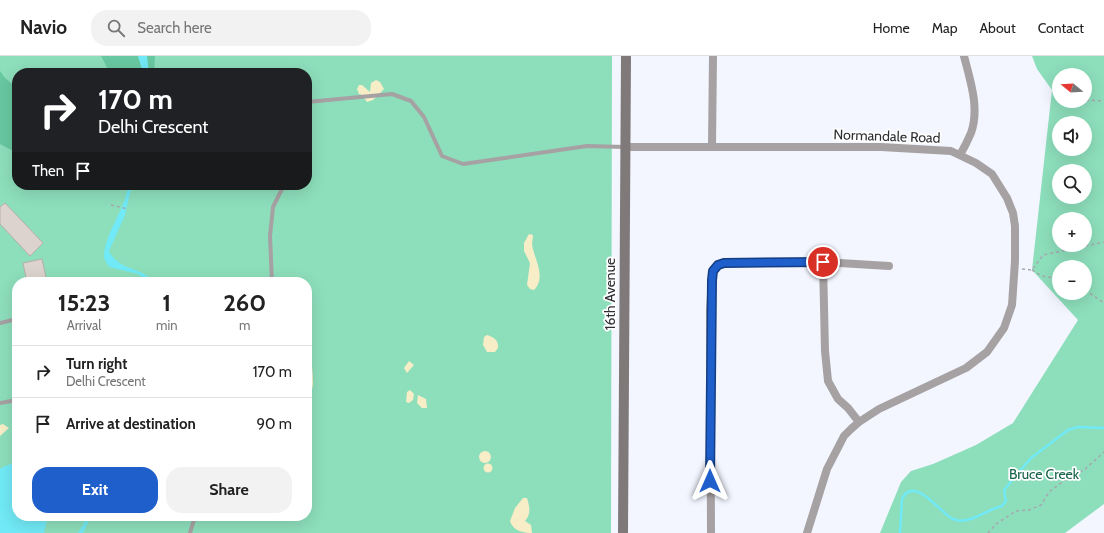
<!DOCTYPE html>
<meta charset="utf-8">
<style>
:root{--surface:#fff;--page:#f2f2f2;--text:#222;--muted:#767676;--line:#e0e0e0;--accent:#1e5fcb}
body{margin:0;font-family:Cabin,sans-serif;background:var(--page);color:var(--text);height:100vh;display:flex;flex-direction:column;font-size:15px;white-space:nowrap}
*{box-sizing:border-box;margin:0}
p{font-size:13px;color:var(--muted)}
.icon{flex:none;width:22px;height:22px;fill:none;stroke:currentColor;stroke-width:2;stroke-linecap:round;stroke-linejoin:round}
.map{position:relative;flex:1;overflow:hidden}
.side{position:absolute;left:12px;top:221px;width:300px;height:244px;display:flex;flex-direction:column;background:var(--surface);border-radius:16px;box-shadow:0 4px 16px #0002}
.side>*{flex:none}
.top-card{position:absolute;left:12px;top:12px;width:300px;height:122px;border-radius:16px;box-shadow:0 4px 16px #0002;background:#202124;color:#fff;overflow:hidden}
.needle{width:26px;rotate:288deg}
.buttons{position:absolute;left:1052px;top:12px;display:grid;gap:8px}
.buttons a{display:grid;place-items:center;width:40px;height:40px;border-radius:50%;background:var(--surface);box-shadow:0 4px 16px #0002;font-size:20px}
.pin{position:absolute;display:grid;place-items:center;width:34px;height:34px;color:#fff;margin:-17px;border:2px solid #fff;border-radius:50%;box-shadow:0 1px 4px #0007}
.me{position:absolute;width:44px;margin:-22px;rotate:0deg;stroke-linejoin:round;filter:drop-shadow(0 0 3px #0008)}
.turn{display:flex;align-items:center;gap:14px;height:84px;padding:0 20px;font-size:18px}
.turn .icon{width:52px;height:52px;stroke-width:2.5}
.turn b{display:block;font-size:28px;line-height:34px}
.then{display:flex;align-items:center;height:38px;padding:0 20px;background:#0003;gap:8px;font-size:15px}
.eta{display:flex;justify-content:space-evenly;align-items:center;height:68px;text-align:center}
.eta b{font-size:24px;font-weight:700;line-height:28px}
.cta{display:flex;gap:8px;margin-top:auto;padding:8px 20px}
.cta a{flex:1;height:46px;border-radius:16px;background:var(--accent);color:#fff;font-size:16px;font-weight:700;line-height:46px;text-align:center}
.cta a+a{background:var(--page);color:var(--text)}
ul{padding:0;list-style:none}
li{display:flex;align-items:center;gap:12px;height:52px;padding:0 20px;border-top:1px solid var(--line)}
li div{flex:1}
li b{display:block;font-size:15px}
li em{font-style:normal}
header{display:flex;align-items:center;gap:24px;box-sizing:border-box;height:56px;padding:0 20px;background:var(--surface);border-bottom:1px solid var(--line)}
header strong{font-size:19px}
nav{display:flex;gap:22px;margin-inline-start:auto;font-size:14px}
.search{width:280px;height:36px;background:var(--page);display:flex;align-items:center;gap:10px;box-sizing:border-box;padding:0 14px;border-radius:16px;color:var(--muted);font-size:15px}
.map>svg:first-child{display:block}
</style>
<header>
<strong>Navio</strong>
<div class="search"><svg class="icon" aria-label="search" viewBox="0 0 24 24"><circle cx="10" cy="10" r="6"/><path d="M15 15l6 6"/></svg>Search here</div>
<nav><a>Home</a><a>Map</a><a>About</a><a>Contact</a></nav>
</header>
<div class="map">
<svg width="1104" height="477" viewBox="0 0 1104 477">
<rect width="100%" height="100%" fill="#f3f6ff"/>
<path fill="#8ddebb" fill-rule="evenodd" d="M0 0H612L611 477H0ZM17 17H307V129H17ZM17 226H307V460H17Z
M1032 0H1104V448L1065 477H880L901 426 911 415 933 408 976 389 1013 367 1078 264 1032 214 1052 34 1037 13ZM1059 19H1085V45H1059ZM1059 67H1085V93H1059ZM1059 115H1085V141H1059ZM1059 163H1085V189H1059ZM1059 211H1085V237H1059Z"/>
<path fill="#68c8a0" d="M101 0H155L154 17H110Z
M0 15 5 22 17 32V97L0 88Z"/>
<path fill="#f7edc7" d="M376 24 380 26 384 33 373 44 367 46 362 39 359 38 357 33 359 29H362L370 36 371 27Z
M529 178 533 179C533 182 532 186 532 188 534 203 547 221 534 234L530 233 527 229 530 207 524 195V187Z
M487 279C494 281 499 285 498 292L495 296H487L483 289 484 281Z
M307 289C311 295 315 327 312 333L307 337Z
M409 305 414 309 407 317 404 312Z
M410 334 414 338 413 344 409 347 406 346 407 336Z
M418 339 426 343 427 352H422L417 347Z
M3 368 9 372 0 380V369Z
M479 401a6 6 0 1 1 12 0a6 6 0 1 1-12 0Z
M483.5 412a4.5 4.5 0 1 1 9 0a4.5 4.5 0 1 1-9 0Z
M523 442H527C530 452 531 458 525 465L531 469 532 477C523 477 513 475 510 465L515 452Z"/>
<path fill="#71e9f6" d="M138 0H147L149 17H143Z
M128 129H132L125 159 109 195C120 216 141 210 154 226H150L138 218 109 211C107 207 104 204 104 200 105 176 126 153 128 129Z
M17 406V460H48L44 477H0V413L5 410Z
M88 460H91L83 477H78Z"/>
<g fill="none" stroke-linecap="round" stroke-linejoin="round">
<path stroke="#71e9f6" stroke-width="2.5" d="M900 477 902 443C914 418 941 458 953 463 969 470 987 453 1002 450L1006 445 1004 434 1031 402 1068 374 1078 371 1104 372"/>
</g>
<path fill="#dcd3ce" stroke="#b7aeaa" d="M5 147 43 187 30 200 0 168V151Z
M42 203 47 226H27L23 207Z"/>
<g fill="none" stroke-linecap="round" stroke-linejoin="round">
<path stroke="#a6a8af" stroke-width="1.5" stroke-dasharray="3 3" stroke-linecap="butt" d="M1086 44 1104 45
M111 149 128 153
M1022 213 1032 214 1043 199 1104 186
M1032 214 1042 220 1059 223
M1085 234 1104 247
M988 477 996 468 1016 455 1029 454 1041 449 1049 436 1065 424 1084 414 1104 396"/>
<path stroke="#a6a1a2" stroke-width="4" d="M307 46 392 38 411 45 424 61 442 100 463 108 587 90 625 91
M272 226 270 180 273 151 284 129
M0 267 17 263
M0 347 17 344
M190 477 195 460"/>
<path stroke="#a6a1a2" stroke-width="8" d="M712 90 713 0
M625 91H881L951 95 976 107 992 118 1007 142 1013 157 1015 170V205L1012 249 1004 272 987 296 966 312 879 353 859 366 851 373 844 380 827 413 807 477
M960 99C964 92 968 84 971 77 980 52 970 24 964 0
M823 206 825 295 828 325 838 343 848 352 859 366
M711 477 710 253 712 224 713 215 718 209 733 206H823L889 210"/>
<path stroke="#7f797a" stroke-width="10" d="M623 477 626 0"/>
</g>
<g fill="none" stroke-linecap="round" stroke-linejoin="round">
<g stroke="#143e84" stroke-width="10">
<path id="route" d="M710 425 712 224 713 215 718 209 724 207 823 206"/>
</g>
<use href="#route" stroke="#1e5fcb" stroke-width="7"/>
</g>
<g text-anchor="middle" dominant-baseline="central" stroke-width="3.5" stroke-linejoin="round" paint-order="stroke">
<g font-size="14" fill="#2e2f32" stroke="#fff">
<text transform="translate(887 80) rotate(2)">Normandale Road</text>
<text transform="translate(610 238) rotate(-90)">16th Avenue</text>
</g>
<g font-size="14" fill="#196349" stroke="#fff">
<text x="1044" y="418">Bruce Creek</text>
</g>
</g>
</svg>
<div class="buttons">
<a><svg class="needle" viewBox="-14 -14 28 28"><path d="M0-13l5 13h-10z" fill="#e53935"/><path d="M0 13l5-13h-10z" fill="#767676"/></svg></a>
<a><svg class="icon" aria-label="sound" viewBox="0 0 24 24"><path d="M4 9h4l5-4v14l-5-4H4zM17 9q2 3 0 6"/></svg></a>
<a><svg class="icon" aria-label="search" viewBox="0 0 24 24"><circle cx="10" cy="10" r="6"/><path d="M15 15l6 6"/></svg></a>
<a>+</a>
<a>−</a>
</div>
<div class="pin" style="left:823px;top:206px;background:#d93025"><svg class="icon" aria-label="arrive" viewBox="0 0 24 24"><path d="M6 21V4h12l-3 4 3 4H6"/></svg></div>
<svg class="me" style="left:710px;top:425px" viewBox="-20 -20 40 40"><path d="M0-17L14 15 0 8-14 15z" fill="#1e5fcb" stroke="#fff" stroke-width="4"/></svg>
<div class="top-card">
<div class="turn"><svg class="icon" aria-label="right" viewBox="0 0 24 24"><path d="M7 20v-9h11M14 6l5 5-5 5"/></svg><div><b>170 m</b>Delhi Crescent</div></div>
<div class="then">Then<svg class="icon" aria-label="arrive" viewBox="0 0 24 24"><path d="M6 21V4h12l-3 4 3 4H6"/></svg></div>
</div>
<section class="side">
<div class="eta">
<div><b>15:23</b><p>Arrival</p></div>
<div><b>1</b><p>min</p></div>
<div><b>260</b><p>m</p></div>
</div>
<ul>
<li><svg class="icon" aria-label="right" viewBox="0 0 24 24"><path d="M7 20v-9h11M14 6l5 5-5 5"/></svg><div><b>Turn right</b><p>Delhi Crescent</p></div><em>170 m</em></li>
<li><svg class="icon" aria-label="arrive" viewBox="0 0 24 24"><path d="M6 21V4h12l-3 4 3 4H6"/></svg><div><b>Arrive at destination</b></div><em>90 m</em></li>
</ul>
<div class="cta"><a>Exit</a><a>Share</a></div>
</section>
</div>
